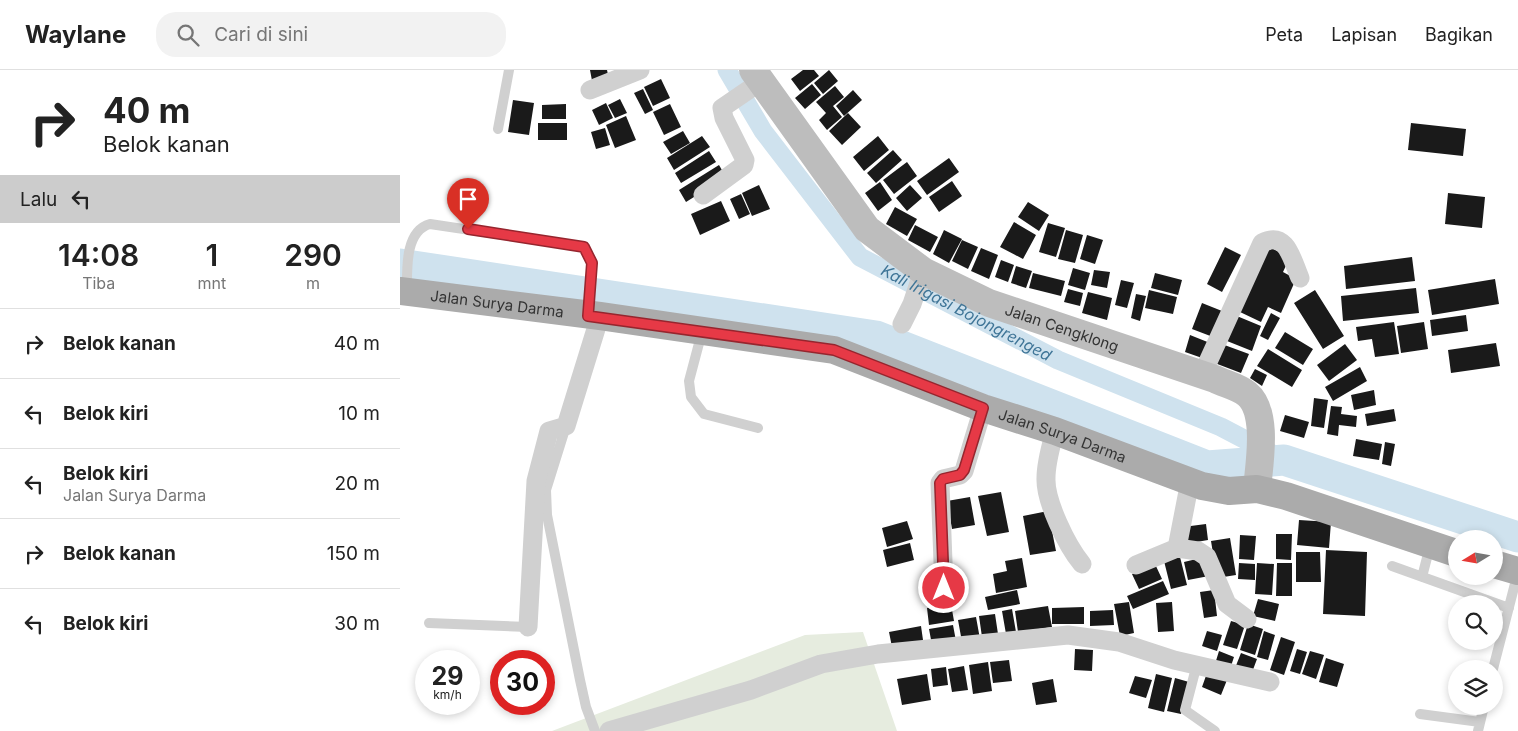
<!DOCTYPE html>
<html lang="id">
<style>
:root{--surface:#fff;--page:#f2f2f2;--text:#222;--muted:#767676;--line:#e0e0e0}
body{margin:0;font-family:Inter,sans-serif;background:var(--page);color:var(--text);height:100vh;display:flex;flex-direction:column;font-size:19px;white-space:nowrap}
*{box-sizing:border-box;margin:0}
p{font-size:16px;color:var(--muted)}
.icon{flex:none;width:28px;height:28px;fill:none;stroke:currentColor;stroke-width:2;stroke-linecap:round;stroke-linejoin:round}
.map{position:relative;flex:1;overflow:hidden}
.sheet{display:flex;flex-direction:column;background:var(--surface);width:400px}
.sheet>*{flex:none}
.guide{background:#fff;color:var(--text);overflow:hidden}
.needle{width:32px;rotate:259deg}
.fabs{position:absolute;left:1048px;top:460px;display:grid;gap:10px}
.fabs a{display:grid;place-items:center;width:55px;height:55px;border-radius:50%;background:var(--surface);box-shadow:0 2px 8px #0003;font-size:25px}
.speed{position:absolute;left:15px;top:580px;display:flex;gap:10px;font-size:25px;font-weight:700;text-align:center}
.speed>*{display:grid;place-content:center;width:65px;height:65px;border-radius:50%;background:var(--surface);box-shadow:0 2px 8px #0003;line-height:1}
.speed small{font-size:12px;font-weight:400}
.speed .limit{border:8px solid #d22;background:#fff;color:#111}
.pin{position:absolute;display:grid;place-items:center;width:42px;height:42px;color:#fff;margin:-51px -21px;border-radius:50% 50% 50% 0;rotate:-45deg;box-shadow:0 0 5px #0007}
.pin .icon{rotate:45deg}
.me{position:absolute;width:55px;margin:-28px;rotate:0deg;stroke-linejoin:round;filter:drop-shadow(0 0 4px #0008)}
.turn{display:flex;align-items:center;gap:18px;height:105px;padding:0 20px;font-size:22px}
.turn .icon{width:65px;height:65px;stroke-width:2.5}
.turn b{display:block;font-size:35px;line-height:42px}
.then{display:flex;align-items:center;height:48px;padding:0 20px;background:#0003;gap:10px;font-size:19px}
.eta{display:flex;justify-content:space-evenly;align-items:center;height:85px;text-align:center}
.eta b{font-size:30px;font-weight:600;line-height:35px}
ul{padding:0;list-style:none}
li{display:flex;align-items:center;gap:15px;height:70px;padding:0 20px;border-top:1px solid var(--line)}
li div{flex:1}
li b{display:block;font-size:19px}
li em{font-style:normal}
header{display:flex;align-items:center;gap:30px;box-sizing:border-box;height:70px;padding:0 25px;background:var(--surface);border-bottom:1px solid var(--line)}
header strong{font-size:24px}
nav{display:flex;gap:28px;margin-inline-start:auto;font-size:18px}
.search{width:350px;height:45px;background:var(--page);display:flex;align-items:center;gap:12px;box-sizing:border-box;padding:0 18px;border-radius:20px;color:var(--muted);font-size:19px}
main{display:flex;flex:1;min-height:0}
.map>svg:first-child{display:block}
</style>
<header>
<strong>Waylane</strong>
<div class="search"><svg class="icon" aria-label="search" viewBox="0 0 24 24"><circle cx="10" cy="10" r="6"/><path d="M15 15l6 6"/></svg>Cari di sini</div>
<nav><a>Peta</a><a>Lapisan</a><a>Bagikan</a></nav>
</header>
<main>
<section class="sheet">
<div class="guide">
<div class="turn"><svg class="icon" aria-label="right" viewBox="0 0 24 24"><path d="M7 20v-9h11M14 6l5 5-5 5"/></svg><div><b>40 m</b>Belok kanan</div></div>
<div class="then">Lalu<svg class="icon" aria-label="left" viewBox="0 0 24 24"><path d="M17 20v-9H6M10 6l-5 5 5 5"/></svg></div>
</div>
<div class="eta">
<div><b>14:08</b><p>Tiba</p></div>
<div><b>1</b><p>mnt</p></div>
<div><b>290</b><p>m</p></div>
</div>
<ul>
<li><svg class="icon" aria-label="right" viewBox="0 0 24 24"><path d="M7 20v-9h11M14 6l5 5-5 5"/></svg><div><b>Belok kanan</b></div><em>40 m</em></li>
<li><svg class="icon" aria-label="left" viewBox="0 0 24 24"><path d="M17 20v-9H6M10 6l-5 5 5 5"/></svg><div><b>Belok kiri</b></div><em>10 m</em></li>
<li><svg class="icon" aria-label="left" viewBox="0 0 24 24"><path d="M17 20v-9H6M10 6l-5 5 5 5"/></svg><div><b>Belok kiri</b><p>Jalan Surya Darma</p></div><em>20 m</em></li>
<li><svg class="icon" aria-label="right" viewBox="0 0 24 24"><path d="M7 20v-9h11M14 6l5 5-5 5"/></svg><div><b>Belok kanan</b></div><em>150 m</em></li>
<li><svg class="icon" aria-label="left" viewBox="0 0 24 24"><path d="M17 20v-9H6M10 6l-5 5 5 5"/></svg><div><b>Belok kiri</b></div><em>30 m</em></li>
</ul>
</section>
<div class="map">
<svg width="1118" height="661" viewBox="0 0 1118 661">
<rect width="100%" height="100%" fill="#fff"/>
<path fill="#e6ecdf" d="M463 562 497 661H152L405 565Z"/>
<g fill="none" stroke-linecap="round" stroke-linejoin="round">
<path stroke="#cfe2ee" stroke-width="19" id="s1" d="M327 0 363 61 460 187 658 290 821 357 884 390"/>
<path stroke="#cfe2ee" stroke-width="31" d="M0 194 476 266 807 396 884 390 1118 467"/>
</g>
<path fill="#1a1a1a" d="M190 0H207L209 9 193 16Z
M403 0H414L419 6 400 21 391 9Z
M429 0 438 11 423 24 414 13Z
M261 9 270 28 253 36 244 17Z
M412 14 421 25 405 39 395 28Z
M435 16 444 27 433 36 442 47 427 60 419 50 426 43 416 32Z
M243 19 253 40 245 44 234 23Z
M453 20 462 30 444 46 436 36Z
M220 29 227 43 215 48 208 35Z
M113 30 134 33 129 65 108 62Z
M206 33 213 48 199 55 192 40Z
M166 34V49H142V35Z
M270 34 281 57 264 65 253 42Z
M448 43 461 57 442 75 429 61Z
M226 46 236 70 215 78 206 55Z
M138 53H167V70H138Z
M1011 53 1066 59 1063 86 1008 80Z
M205 58 210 75 196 79 191 62Z
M283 61 290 73 271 84 263 72Z
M302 66 310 77 274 100 267 88Z
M478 66 489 80 464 101 453 87Z
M493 80 502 90 476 113 467 103Z
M309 81 316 92 281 113 275 103Z
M549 88 559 102 527 125 517 111Z
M507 92 517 106 494 124 483 110Z
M319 95 326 107 286 132 279 120Z
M552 111 562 126 539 142 529 127Z
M480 112 492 130 478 141 465 123Z
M359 115 370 139 352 146 342 123Z
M510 115 522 128 507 141 496 128Z
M1048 123 1085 127 1082 158 1045 154Z
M341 124 350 144 339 149 330 129Z
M321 131 330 151 300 165 291 144Z
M628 132 649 145 639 161 618 147Z
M495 137 517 149 507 166 486 154Z
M614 152 636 165 623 189 600 177Z
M648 153 665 158 656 187 639 182Z
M515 155 538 167 530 182 508 170Z
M544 160 562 169 549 193 533 184Z
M666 160 683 165 675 193 658 189Z
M687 165 703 170 695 194 680 189Z
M562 170 578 177 568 199 552 191Z
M825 177 841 185 822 222 807 214Z
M869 177 890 187 883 202 896 209 881 243 868 237 861 252 840 242Z
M581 178 598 185 589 209 571 201Z
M1012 187 1015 211 946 219 944 196Z
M601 190 614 195 608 212 595 207Z
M616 196 632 201 626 218 611 213Z
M673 198 690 203 685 220 668 215Z
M694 200 710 202 707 218 691 215Z
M633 203 665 211 661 226 629 218Z
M755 203 782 210 778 225 751 218Z
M1095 209 1099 234 1032 245 1028 220Z
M721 210 734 213 727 238 715 235Z
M1016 218 1019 243 943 251 941 226Z
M668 219 683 223 680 236 664 232Z
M749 220 777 227 773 244 745 238Z
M915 220 944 266 923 279 894 233Z
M688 222 712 228 707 250 682 243Z
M736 224 746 226 740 251 731 248Z
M802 233 822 241 813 267 792 259Z
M871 243 880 248 868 270 860 266Z
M832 244 861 256 852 281 822 269Z
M1066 245 1068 261 1032 266 1030 250Z
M994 252 999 284 975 287 972 269 958 271 956 257Z
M1024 252 1028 279 1001 283 997 256Z
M885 262 913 279 903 295 875 278Z
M790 265 810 273 805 289 785 282Z
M819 273 849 284 841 303 812 292Z
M1096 273 1100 296 1051 303 1048 280Z
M945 274 957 290 929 311 917 295Z
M868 279 902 300 892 317 857 296Z
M960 297 967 311 933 331 925 317Z
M855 299 867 305 862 316 850 308Z
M974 320 976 335 954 340 951 325Z
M914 328 928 330 924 358 911 356Z
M931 336 942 337 941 344 957 346 956 357 939 355 938 366 927 364Z
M994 339 996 351 967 356 965 344Z
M885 345 909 352 904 368 880 361Z
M956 369 982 374 979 390 953 386Z
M985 372 995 374 991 396 982 394Z
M601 422 609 462 587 466 578 426Z
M570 427 575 455 552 459 547 431Z
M648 441 656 481 630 485 623 446Z
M899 450 931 452 929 478 897 475Z
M507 451 513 469 487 477 482 458Z
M806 454 808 470 785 474 783 457Z
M876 464H892L891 490 876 489Z
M840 465 856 466 854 490 839 489Z
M830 468 836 505 817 508 811 471Z
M510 473 514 490 487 497 483 480Z
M926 480 967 482 965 546 923 544Z
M896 482H920L921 512H896Z
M780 487 787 515 771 519 764 491Z
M805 487 809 506 788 510 784 492Z
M622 488 627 517 596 523 593 504 607 501 605 491Z
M839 493 855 494V510L838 509Z
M857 493 874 494 872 525 855 524Z
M877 493H892V526H876Z
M755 494 762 509 739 519 732 504Z
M763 511 769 524 733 539 727 526Z
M617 520 620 534 588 540 585 527Z
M814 520 817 546 804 548 800 522Z
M858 529 879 534 875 551 853 546Z
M729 532 734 563 720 566 714 534Z
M772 532 774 561 758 562 756 533Z
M551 534 554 551 529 555 527 538Z
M648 536 652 557 618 562 615 541Z
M684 537V554H652V538Z
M612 539 616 562 606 564 602 541Z
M713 540 714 555 690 556V541Z
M595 544 598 564 582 567 579 546Z
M576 547 580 569 562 572 558 550Z
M831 551 845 555 837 579 823 575Z
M848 554 863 559 855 585 840 580Z
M553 555 556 571 532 575 529 559Z
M521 556 524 577 493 582 489 562Z
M807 561 822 565 817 581 802 576Z
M864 561 875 565 868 590 857 587Z
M881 567 895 572 884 605 870 600Z
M675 579 693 580 692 601 674 600Z
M897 579 907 582 900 604 890 601Z
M819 581 834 587 830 599 815 594Z
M910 581 924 585 916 609 902 604Z
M841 583 857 589 851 605 835 598Z
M926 588 944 594 937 617 919 612Z
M609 590 612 611 593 613 590 592Z
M588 592 592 621 573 624 569 595Z
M564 596 568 620 552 622 548 599Z
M546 597 548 615 533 617 531 599Z
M807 603 827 610 821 625 802 617Z
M527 604 531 630 502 635 497 609Z
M756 604 772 608 764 642 748 638Z
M735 606 752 610 746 628 729 623Z
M775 608 789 612 781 644 767 641Z
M653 609 657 632 636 635 632 613Z"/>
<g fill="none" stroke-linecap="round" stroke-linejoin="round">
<path stroke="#d0d0d0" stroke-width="10" d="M98 59 109 0
M7 220C7 198 5 161 30 154L184 177 192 193 188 242
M302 262 289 311 291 327 304 344 358 358
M166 356 146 420 147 445 180 610 186 637 195 661
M992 496 1109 538
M1022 507 1030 476
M29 553 128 557
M797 594 785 640 815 661
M1093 599 1118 502
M1020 644 1080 652
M1078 661 1084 636"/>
<path stroke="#d0d0d0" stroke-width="19" d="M190 20 240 0
M303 125 344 95 345 90 324 48 322 38 360 12
M502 254 512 234 523 201
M802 305 862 173C887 160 892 190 900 208
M655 361C651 376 646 392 646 408 645 431 667 476 682 494
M790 411 777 478 798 481 807 487 827 534 847 549
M736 495 777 478
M544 518 540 413 543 409 560 405 564 401 583 338
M128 557 136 411 149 361 166 356 200 246
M209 661 351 620 421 594 478 584 668 565 719 572 774 590 870 612"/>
<path stroke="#bdbdbd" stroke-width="28" id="s2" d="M353 0 467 159 523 201 589 233 815 309C825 314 839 317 847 324 869 342 859 395 857 419"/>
<g stroke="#ababab" stroke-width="28">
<path id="s3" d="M0 221 200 246 434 280 583 338 655 361 802 416 829 421 857 419 886 426 1056 483"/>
<path d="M1094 494 1118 501"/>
</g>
</g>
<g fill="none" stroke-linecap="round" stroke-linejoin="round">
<g stroke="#96252e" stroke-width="12">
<path id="route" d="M68 159 184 177 192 193 188 246 434 280 583 338 564 400 560 405 543 409 540 413 544 518"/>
</g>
<use href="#route" stroke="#e63946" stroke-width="9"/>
</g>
<g text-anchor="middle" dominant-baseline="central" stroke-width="5" stroke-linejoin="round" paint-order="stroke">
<g font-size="15" fill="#333" stroke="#fff">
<text stroke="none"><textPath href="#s3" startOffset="98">Jalan Surya Darma</textPath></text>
<text stroke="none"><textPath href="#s2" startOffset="416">Jalan Cengklong</textPath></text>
<text stroke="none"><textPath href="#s3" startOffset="682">Jalan Surya Darma</textPath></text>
</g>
<g font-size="16" font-style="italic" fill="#3f7597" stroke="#fff">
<text stroke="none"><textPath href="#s1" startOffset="350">Kali Irigasi Bojongrenged</textPath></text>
</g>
</g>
</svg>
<div class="fabs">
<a><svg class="needle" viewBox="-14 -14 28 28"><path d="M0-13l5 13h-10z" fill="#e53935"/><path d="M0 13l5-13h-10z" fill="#767676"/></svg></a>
<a><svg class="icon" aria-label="search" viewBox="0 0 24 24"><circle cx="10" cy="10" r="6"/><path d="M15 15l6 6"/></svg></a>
<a><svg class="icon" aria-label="layers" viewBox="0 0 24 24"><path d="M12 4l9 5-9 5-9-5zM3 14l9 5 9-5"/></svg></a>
</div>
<div class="speed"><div>29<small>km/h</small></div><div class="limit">30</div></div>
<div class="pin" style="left:68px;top:159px;background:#d93025"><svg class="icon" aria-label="arrive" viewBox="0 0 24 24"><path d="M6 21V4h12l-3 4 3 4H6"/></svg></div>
<svg class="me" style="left:544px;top:518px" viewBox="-20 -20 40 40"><circle r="17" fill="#e63946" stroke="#fff" stroke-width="3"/><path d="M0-11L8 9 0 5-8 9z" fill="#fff"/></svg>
</div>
</main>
